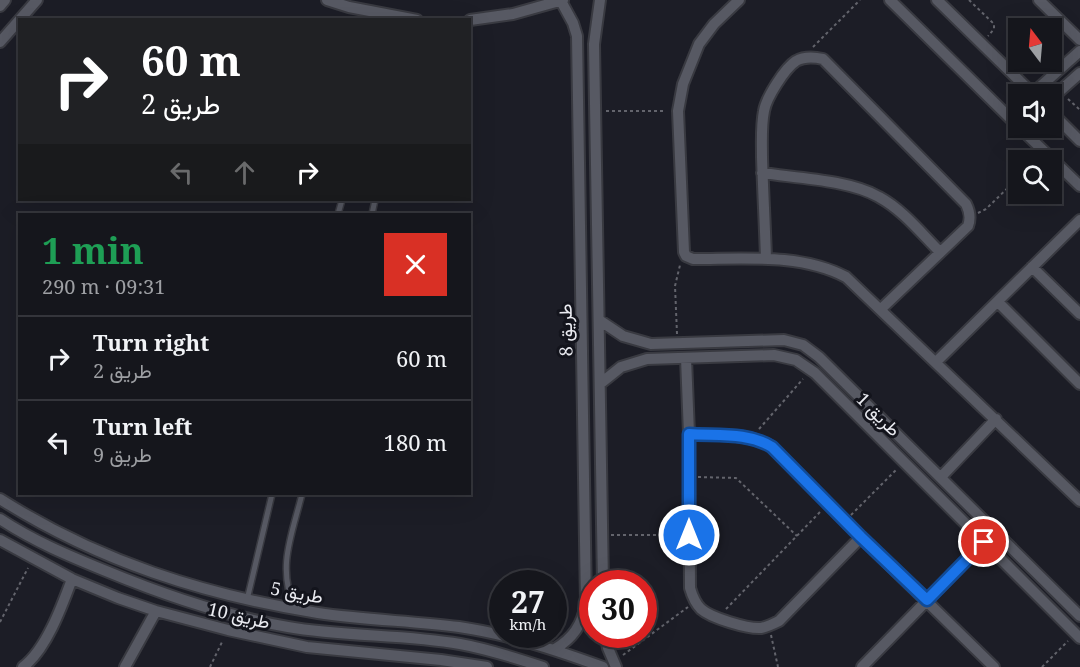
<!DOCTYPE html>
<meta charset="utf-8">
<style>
:root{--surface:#15161c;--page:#222329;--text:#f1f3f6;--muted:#9d9fa3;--line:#34353b}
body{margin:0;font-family:"Noto Serif",Vazirmatn,serif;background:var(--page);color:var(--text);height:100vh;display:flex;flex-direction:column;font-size:22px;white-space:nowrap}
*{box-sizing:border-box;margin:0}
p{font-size:20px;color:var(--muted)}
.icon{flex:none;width:33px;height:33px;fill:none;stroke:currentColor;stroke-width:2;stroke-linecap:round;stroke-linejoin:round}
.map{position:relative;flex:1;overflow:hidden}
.side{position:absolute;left:18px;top:213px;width:453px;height:282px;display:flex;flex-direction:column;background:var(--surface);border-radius:0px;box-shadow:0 6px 24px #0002,0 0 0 2px var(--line)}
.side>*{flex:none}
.guide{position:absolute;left:18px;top:18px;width:453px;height:183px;border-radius:0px;box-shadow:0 6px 24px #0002,0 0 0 2px var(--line);background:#202124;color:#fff;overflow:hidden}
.needle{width:39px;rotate:344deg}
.fabs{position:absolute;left:1008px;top:18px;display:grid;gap:12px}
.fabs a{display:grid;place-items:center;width:54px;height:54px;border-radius:0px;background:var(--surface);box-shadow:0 6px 24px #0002,0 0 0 2px var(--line);font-size:30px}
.speed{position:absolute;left:489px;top:570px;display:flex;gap:12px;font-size:30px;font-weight:700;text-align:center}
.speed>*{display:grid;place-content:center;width:78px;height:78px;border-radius:50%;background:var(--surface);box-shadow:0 6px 24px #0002,0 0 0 2px var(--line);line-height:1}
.speed small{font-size:15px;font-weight:400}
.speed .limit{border:9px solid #d22;background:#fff;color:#111}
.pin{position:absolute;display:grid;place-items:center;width:51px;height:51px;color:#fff;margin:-26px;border:3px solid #fff;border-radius:50%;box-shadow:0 2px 6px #0007}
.me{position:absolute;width:66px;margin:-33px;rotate:0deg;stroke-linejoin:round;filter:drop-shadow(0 0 4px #0008)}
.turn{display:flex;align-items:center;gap:21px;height:126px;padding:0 24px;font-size:27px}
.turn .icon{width:78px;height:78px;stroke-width:2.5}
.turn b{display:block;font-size:42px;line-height:51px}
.lanes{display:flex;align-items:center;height:57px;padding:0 24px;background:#0003;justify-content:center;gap:30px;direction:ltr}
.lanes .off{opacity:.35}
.round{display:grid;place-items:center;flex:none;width:63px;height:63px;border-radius:0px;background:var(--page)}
.head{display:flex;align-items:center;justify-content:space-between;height:102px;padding:0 24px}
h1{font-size:36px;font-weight:700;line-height:45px;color:#1e9e55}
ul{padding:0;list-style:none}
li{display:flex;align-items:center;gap:18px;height:84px;padding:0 24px;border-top:2px solid var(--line)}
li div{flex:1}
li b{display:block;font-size:22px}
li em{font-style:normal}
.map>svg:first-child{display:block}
</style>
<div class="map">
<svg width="1080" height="667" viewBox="0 0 1080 667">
<rect width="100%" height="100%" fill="#1c1d26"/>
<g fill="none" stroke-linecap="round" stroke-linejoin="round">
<g stroke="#393a41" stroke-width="8">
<path id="lane" d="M338 214 342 200
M372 214 375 200
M247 600 272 494
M294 607C277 566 292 535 302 494"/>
</g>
<g stroke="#393a41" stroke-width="14">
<path id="street" d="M327 0 349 7 417 20
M600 0 594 44 603 584
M739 0 714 24 699 44 683 84 678 111 684 252 686 256 693 259C743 259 801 253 846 277L1080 501
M890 0 1018 126
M937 0 1033 94
M1039 0 1080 40
M0 6 5 0
M470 20 513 14 563 0
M0 42 37 0
M1032 94 1080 51
M1052 98 1080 73
M1052 113 1080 141
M1020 128 1080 186
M762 173C796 178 850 180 879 197 903 210 921 233 940 252
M766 259C765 225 763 191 762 157 762 141 761 126 764 111 766 98 785 68 796 61 805 56 814 57 823 59L966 204C970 212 971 218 968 226L881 309
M1032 267 1080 314
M998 302 1080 384
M599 320 623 336 651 344 784 340 803 345 819 357 1080 616
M686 358 689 434 690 588C692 595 695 603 701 609 711 618 748 629 761 628 767 627 773 624 779 621L861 537
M936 362 1080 220
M601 383 621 367 647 359 774 355 796 360 815 373 1080 638
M689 434C717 436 748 432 772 447L861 537 994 667
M941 477 996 419
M0 499C98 561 204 595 318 613 365 620 412 621 459 627 508 634 556 650 603 667
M0 519C33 541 69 556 106 571 164 595 225 616 288 627 345 637 403 634 460 644 488 649 516 658 543 667
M0 540 72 579 118 598 156 611 228 630 307 647 441 660 487 667
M605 634 608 648 616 667
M555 649C573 638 582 625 586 604L577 36 573 23 561 1
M23 667C46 650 62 606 72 579
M125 667 156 611
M862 667 984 542"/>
</g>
<path stroke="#63646c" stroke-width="2" stroke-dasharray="3 3" stroke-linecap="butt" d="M969 0 994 24V29L988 36
M813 47 860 0
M1068 99 1080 110
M606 111H666
M978 213 986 209 1018 178
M677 334 675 286 680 265
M759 429 803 379
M698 477 736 478 797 536
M851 515 896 470
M611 535H681
M726 609 820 512
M0 622 28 568
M771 635 778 667
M623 655 688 607
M210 667 223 640
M1042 667 1068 641"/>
<use href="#lane" stroke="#575963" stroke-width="5"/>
<use href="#street" stroke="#575963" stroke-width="10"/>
</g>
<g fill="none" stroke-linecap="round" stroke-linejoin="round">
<g stroke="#114b97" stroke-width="15">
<path id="route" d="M689 535V434C717 436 748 432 772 447L861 537 927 600 984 542"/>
</g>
<use href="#route" stroke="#1a73e8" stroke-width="10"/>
</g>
<g text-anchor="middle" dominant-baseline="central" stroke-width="6" stroke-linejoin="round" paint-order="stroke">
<g font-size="18" fill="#eaebf1" stroke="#13141c">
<text transform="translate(565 330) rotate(-91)">طريق 8</text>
<text transform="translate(879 414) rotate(45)">طريق 1</text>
<text transform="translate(297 592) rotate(10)">طريق 5</text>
<text transform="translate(239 615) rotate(13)">طريق 10</text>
</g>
</g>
</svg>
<div class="fabs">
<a><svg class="needle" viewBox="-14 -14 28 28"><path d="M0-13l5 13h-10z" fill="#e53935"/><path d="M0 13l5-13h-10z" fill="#9d9fa3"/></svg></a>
<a><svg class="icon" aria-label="sound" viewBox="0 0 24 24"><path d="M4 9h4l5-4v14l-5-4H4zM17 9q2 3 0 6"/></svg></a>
<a><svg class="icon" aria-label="search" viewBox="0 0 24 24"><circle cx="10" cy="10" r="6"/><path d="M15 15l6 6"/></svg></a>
</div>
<div class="speed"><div>27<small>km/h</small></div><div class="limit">30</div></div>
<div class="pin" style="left:984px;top:542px;background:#d93025"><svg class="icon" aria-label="arrive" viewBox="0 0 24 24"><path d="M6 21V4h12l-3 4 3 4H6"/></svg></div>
<svg class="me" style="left:689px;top:535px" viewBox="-20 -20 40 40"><circle r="17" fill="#1a73e8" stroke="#fff" stroke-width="3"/><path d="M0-11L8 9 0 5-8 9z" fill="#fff"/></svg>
<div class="guide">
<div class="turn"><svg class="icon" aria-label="right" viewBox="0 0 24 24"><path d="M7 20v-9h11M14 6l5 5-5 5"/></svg><div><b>60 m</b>طريق 2</div></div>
<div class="lanes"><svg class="icon off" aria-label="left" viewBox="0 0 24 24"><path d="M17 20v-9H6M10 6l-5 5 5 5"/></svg><svg class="icon off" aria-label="ahead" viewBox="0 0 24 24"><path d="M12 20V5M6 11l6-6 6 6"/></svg><svg class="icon" aria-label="right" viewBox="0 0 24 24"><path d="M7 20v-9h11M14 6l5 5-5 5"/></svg></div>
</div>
<section class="side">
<div class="head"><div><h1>1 min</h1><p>290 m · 09:31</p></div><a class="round" style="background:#d93025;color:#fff"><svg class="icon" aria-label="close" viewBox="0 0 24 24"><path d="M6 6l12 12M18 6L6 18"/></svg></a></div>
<ul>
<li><svg class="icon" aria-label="right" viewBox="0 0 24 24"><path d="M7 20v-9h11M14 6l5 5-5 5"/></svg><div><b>Turn right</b><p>طريق 2</p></div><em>60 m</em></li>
<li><svg class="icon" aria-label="left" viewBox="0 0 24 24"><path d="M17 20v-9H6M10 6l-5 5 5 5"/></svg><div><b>Turn left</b><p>طريق 9</p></div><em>180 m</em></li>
</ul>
</section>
</div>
